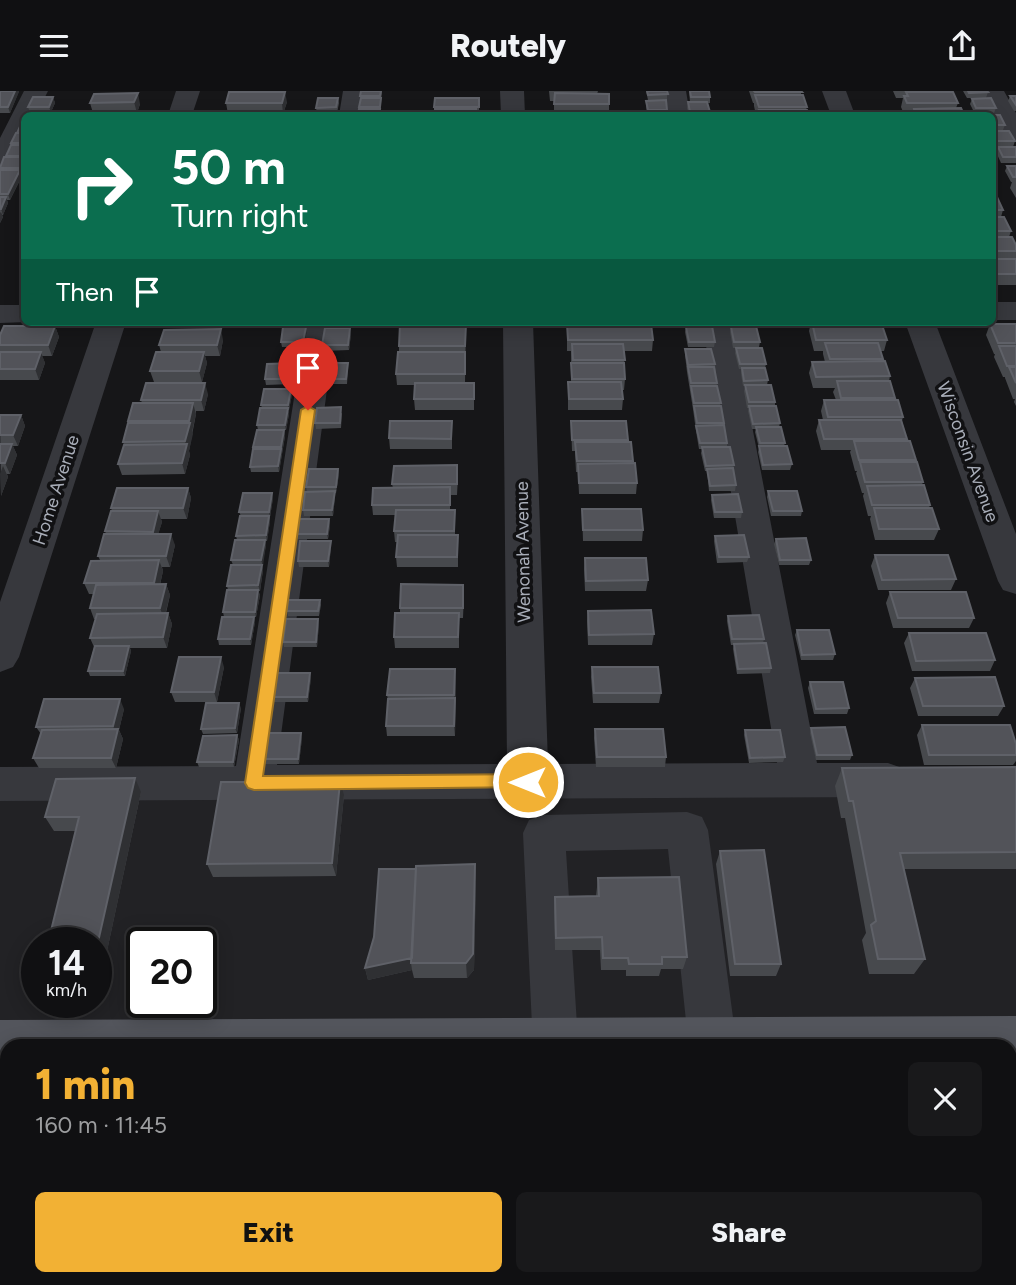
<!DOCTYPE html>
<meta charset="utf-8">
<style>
:root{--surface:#101012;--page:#19191b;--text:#f1f3f6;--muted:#9c9d9f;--line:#303032;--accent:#f2b134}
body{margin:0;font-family:Figtree,sans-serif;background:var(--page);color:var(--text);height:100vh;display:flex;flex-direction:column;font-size:26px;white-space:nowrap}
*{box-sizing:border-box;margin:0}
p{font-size:23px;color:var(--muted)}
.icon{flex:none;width:38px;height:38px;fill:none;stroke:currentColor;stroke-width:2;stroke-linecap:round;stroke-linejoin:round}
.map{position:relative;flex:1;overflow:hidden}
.details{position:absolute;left:0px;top:948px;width:1017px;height:247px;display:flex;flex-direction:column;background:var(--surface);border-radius:21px 21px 0 0;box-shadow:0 4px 18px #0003,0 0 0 2px var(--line)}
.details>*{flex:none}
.top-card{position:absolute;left:21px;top:21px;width:975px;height:214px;border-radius:10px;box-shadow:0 4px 18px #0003,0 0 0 2px var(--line);background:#0b6e4f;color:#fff;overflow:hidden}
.speed{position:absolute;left:21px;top:836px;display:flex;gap:14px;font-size:35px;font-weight:700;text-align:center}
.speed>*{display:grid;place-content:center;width:91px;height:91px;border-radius:50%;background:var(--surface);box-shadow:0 4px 18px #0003,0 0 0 2px var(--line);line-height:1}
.speed small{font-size:18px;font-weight:400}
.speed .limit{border:4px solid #111;border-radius:10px;background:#fff;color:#111}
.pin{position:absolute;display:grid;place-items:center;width:60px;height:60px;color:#fff;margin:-72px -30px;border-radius:50% 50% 50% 0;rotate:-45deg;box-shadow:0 0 7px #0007}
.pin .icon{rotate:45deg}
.me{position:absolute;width:77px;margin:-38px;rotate:270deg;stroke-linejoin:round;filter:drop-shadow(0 0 5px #0008)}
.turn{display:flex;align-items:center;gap:24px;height:147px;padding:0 35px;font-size:32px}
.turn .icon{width:91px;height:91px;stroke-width:2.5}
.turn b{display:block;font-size:49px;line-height:60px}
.then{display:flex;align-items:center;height:66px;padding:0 35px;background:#0003;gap:14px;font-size:26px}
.round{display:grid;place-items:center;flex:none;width:74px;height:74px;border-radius:10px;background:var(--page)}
.headline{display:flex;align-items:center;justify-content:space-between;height:119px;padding:0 35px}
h1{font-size:42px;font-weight:800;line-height:52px;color:var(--accent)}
.button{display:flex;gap:14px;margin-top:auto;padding:14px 35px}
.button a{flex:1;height:80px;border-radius:10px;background:var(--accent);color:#111;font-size:28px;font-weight:800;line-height:80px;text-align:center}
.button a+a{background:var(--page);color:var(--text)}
header{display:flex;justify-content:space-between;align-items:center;height:91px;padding:0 35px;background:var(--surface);font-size:32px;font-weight:800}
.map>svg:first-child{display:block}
</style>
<header><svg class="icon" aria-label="menu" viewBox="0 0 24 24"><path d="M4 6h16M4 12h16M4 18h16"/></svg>Routely<svg class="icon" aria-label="share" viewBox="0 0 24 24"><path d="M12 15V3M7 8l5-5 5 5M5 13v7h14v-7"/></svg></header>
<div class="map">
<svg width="1016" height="1194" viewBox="0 0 1016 1194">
<rect width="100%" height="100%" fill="#161618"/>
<path fill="#222225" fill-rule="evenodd" d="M1016 691V1194H0V696ZM37 852H96V912H37ZM142 852H201V912H142ZM7 956H1010V1188H7Z"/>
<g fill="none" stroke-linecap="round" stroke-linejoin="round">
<path fill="#37383d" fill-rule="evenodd" d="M24 0H48L36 24H24V48L9 77 0 80V47Z
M176 0H200L192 24H168Z
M343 0H367L363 24H339Z
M500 0H524L525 24H501Z
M662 0H686L690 24H666Z
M822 0H846L855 24H831Z
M980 0H1004L1016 22V51L1007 49Z
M992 211H1016V229H992Z
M0 214H24V231H27L0 232Z
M96 231H126L19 566 13 576 0 581V511Z
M306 231H336L277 674 507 673 503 231H533L548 673 777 672 702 231H732L817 672H888L902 677 908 689 902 701 888 706 0 710V676L236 675Z
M905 231H935L1016 443V503L1003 499 998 490Z
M687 721 702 726 708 739 736 949 733 956H691L688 949 668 758 566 760 578 950 575 956H533L523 742 529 729 544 724Z
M1010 1164 1016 1166V1194H978L977 1188H1010Z"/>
<path fill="#53555c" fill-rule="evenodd" d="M1016 925V971H1010V956H7V975H0V929Z"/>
</g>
<path fill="#47494d" d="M0 0H19L10 22H0Z
M361 0H382L380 24H358Z
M549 0H598L597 3 609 13V24H554V10H550Z
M646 0H667V9H648Z
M689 0H709L710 6V12H707L710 21 709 24H689L687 17 688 11H690Z
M749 0H801V4L807 16 806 19 809 24H756L754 15V12H753Z
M893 0H948V1L958 12 956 17 964 24H910L911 23H904L901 16 903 7H896Z
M963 0H987L988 1 986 7H967Z
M94 3 140 13 137 22H93L90 12Z
M1010 5H1016V20H1014L1008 10Z
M53 6 55 12 51 21 30 22 28 16Z
M338 7 339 12 337 22H317L316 17Z
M479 7V21H434V16Z
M972 8 996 17 994 22 975 23 970 13Z
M646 10 667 19V24H647L646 15Z
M287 11 283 23H228L226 12Z
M992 24 1005 34 1003 39 992 40Z
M24 29V79L23 83H21L22 85 10 109H7L8 112 3 124H2L3 126 0 132V75L7 66 6 65 11 54V52L19 42 18 40Z
M992 40 1015 50 1013 56H1016V72H1001L996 61 998 56H992Z
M1007 75H1016V107L1010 97 1012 91H1011L1005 80Z
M992 93 995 100 993 106 1003 119 1001 126 1011 140 1009 146 1016 154V194H992Z
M811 231H881L887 249 884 260H881L883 268V270L890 285 889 290 895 307V309L903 326 902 330 907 348 906 350 916 369 915 371 923 391 922 394 930 414 929 417 939 438 934 449H875L870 428 871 425H868L863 405 864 402H862L856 382 857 380H855L850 361 851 359H821L816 340 819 329H823L821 320 824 309H836L833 301 835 297H813L809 282 812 271H825L823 263V260H814L809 240Z
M466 233 465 292H474V319H415L414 308 415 294H397L396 283 399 261V255Z
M567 233 653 249 652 260H624L625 288 624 299H622L623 308 622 319H568V291H571V260H567Z
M990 233H1016V315L1014 311 1015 308H1013L1005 287V286H1003L994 266 995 263H994L986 244Z
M55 235 59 246 52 265H42L45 272 39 289H0V244Z
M306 236 307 242 304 256H282L281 251Z
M686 236 715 251 714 256H688L685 241Z
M731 236 760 251 759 256 733 257 730 241Z
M351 243 349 259 323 260 322 254Z
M223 249 220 265H205L207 272 202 291H154L150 280 161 261 159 254Z
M736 257 766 273 765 277 768 289 767 294 775 311V315L780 332 779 336 785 352 784 355 792 373 790 379H762L758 361 759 357 755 341 756 338H752L748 320 749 317H747L744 300 745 295H743L741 283V278H739L735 262Z
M685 258 715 273 717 295 727 352V356L734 374 733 378 736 394 735 400H709L707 380H705L701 362 702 358H699L696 340 693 318 687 281 685 264Z
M348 272V278L347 293H320L319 288Z
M295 278 292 293 266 294 265 288Z
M208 303 204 320H196V323L189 360 190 364 185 383 122 384 118 373 124 354 123 351 128 332V330L142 312 141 309Z
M292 303 289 319H288L289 323 286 339H284L285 345 279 381H251L250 376 258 339 257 334 262 317 261 314Z
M342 322 341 337 316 338 315 332Z
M0 324H21L25 335 18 355H13L17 364 10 383H7L8 386 1 405Z
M452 330V358H390L389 347Z
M571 330 628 349 637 392 636 403H579L578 381H576L575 360H572Z
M338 378 339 383 336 402H335V406L333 425H304L303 419 307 401 306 396Z
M458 385 457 404H450V419H455V444L458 455V476H397L396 466 397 451H395L394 440 396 424H373L372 414 393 397 392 393Z
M188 397 191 407 187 428H161L162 431 158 443 175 454 170 476H162L163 480 160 494 166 493 170 504 166 522H168L172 533 167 557H130L131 560 125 585H90L88 580 94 556 90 547 96 528H94L90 517 94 503H89L84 492 100 469 98 465 106 443 105 440 112 420 111 417Z
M768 400 802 420 801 425H771L767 406Z
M712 404 742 421 741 427H714L711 409Z
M273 407 270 426V430L267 450H265L266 454 262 475 263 479 260 500H258L260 504 256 526H254L255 531 251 554H219L218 548 224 526 223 521 228 499 227 495 233 474 231 469 237 449 236 445 241 425 239 421Z
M582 418 643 439 642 450H583Z
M329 428 330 434 328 448H298L297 443Z
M715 445 749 466 747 471 717 472 714 450Z
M776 448 811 469 809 474H779L774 453Z
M331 456 329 476H299L298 470Z
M875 464 956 488 951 499H878L871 475Z
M585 467 648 489 646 500H585L584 478Z
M890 501 974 527 969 537H893L886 512Z
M464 504 463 527H459V557H395L394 546 400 522V517Z
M320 509 321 514 319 525H288L287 520Z
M588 520 654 543 652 554H588L587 530Z
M728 525 764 548 763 552 771 577 770 582 737 583 733 558 734 554H731L727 530Z
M319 533 317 556H284L283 551Z
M797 539 835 563 833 569H801L795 544Z
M909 542 995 569 990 580H912L904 552Z
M224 576 217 611H175L171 601Z
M592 576 661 602 659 612H593L591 586Z
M311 587 308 611H274L273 606Z
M915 587 1004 615 998 625H918L910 597Z
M456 588 455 645H387L386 635 388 609 387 604Z
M810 591 849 617 847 623H814L808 597Z
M241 617 237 642 203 643 201 638Z
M124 618 119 639 123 648 116 677H39L33 667 41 643 36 636Z
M922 634 1016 653V670L1013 674H924L917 644Z
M811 637 852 664 850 669H816L810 642Z
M595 638 666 666 665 676H596L594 647Z
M745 639 785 666 783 671 749 672 744 644Z
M237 644 239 649 234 676H199L197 671Z
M302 647 299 673H265L263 668Z
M1016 676V778H904L925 868 914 883H869L862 849 866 842 845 727H841L835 695 842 677Z
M141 701 101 888H96V852L76 740H54L45 726Z
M344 704 336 785 213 786 207 773Z
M720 760 781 873 776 885H730L716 773Z
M475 773 476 790 474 879 467 887H414L412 879 368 889 365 877 416 778Z
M598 787 687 866 683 878H661L659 885H626V879H601L600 859H555L554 818 555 806 596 805Z"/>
<path fill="#2f3033" d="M15 0H19V1L10 22 8 16Z
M285 1 287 11 283 23 282 12Z
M138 2 140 13 137 22 134 11Z
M53 6 55 12 51 21 49 16Z
M24 70V79L23 83 21 77Z
M20 79 22 85 10 109 8 103Z
M6 106 8 112 3 124 1 118Z
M1 121 3 126 0 132V122Z
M55 235 59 246 52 265 48 254Z
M306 236 307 242 304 256 303 251Z
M350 237 351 243 349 259 348 254Z
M221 238 223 249 220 265 217 254Z
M41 261 45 272 39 289 35 278Z
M204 261 207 272 202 291 199 280Z
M294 272 295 278 292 293 291 288Z
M205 292 208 303 204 320 201 309Z
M291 298 292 303 289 319 288 314Z
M193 312 196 323 192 341 189 330Z
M288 317 289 323 286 339 285 334Z
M21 324 25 335 18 355 13 344Z
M190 332 193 343 189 360 190 364 185 383 182 372 186 354 185 350Z
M284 339 285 345 282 362 281 356Z
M12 353 17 364 10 383 5 372Z
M281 358 282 363 279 381 278 375Z
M3 375 8 386 1 405 0 383Z
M338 378 339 383 336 402V396Z
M188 397 191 407 187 428 183 417Z
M335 400V406L333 425 332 419Z
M272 402 273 407 270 426 269 421Z
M158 420 162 431 156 451 153 441Z
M269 425 270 430 267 450 266 444Z
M329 428 330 434 328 448 327 443Z
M171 443 175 454 170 476 166 465Z
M265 449 266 454 263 475 261 469Z
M331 450V456L329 476 328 470Z
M159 469 163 480 158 502 154 492Z
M262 474 263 479 260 500 258 494Z
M166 493 170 504 164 528 160 517Z
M258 499 260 504 256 526 255 521Z
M168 522 172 533 167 557 163 546Z
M254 526 255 531 251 554 250 548Z
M318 528 319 533 317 556 316 551Z
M129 555 131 560 125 585 123 580Z
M221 566 224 576 217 611 214 601Z
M455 578 456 588 455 645 454 635Z
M310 582 311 587 308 611 307 606Z
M120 608 124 618 119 639 123 648 116 677 111 667 117 644 113 635Z
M239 612 241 617 237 642 235 637Z
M301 642 302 647 299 673 298 668Z
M237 644 239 649 234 676 233 671Z
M135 687 141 701 101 888 96 881V860Z
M340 691 344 704 336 785 332 772Z
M475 773 476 790 474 879 467 887 466 872Z
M412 866 411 872 412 879 368 889 365 877Z"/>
<path fill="#525359" stroke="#5f6168" stroke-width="2" d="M0 0H15L8 16H0Z
M361 0H381L380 5H360Z
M647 0H667L668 3 648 4Z
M690 0H709L710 6H691Z
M754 0H801L802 1H755Z
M968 0H987L988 1 969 2Z
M229 1H285L282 12H226Z
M906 1H953L958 12H907L904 5H908Z
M138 2 134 11 90 12 94 3Z
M555 2 609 3V13H554Z
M755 4H803L807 16H759Z
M1010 5H1016V14Z
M33 6H53L49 16H28Z
M318 7H338L336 16 316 17Z
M361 7H381L380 16H359Z
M435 7H479V16H434Z
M991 7 996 17H976L972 8Z
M666 9 667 19H648L646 10Z
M688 11H707L710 21H690Z
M961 17 964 24H912L911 22H915L914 18Z
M359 18H380L379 24H358Z
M435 18H476V24H435Z
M759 19H807L809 24H761Z
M563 22H588V24H562Z
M980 24H1000L1005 34H992V24Z
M23 29H24V39L18 40Z
M992 40H1009L1015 50H994L992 47Z
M16 42H24V52H11Z
M11 54H24V65H6Z
M998 56H1016V66H1003Z
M4 66H24V70L21 77H0Z
M1007 75H1016V86H1013Z
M0 79H20L8 103H0Z
M0 106H6L1 118H0Z
M992 106H997L1003 119H992Z
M992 126H1004L1011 140H992Z
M992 146H1012L1016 154V160H992Z
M992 168H1016V183H992Z
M812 231H881L887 249H816Z
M400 233H466L465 255H399Z
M567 233H651L653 249H568Z
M990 233H1016V252H998Z
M4 235H55L48 254H0V244Z
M712 235 715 251H689L686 236Z
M756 235 760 251H734L731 236Z
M283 236H306L303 251H281Z
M325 237H350L348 254H322Z
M221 238 217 254H159L164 239Z
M825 252H878L883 268H830Z
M572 253H623L625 269H573Z
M999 255H1016V275H1007Z
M736 257H762L766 273H740Z
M685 258H711L715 273 688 274Z
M0 261H41L35 278H0Z
M156 261H204L199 280H150Z
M398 261H465V283H396Z
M885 270 890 285 816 286 812 271Z
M294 272 291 288H265L267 273Z
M322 272H348L346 288H319Z
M571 272H624L625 288H572Z
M688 276H714L717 292H691Z
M1009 276H1016V292Z
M742 277H765L768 289 744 290Z
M837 290H890L895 307H841Z
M568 291H621L623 308H569Z
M146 292H205L201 309H141Z
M415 292H474V308H414Z
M745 294H771L775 311H749Z
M691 295H717L721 312H694Z
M264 298H291L288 314H261Z
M824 309H898L903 326H828Z
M133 312H193L189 330H128Z
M694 315H721L724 332H697Z
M749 315H776L780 332 753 333Z
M341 316 340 332H315L317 317Z
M260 317H288L285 334H257Z
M0 324H21L13 344H0Z
M819 329H901L907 348H824Z
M390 330H452L451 348 389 347Z
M571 330H626L628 349H572Z
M128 332H190L185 350 123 351Z
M724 334 727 352H700L696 335Z
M756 336H781L785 352H760Z
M257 339H284L281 356H253Z
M854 350H910L916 369H859Z
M575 351H631L633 370H577Z
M0 353H12L5 372H0Z
M187 353 182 372 118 373 124 354Z
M759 355H787L792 373 763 374Z
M702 356H730L734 374 706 375Z
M253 358H281L278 375 250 376Z
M860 371H917L923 391H865Z
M635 372 637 392H579L578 373Z
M457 374V393H392L394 375Z
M733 377 736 394 710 395 707 378Z
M309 378H338L336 396H306Z
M924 394 930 414H872L867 395Z
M450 396V414H372L373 397Z
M117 397H188L183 417H111Z
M335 400 332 419H303L305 401Z
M768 400H797L802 420H773Z
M243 402H272L269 421H239Z
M738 403 742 421H715L712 404Z
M874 417H932L939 438H879Z
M582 418H641L643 439H583Z
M396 419H455L454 440H394Z
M111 420H158L153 441 105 440Z
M240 425H269L266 444 236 445Z
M299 428H329L327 443H297Z
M104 443H171L166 465H98Z
M398 444H458L457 466H396Z
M744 444 749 466H719L715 445Z
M806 447 811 469H780L776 448Z
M235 449H265L261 469H231Z
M300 450H331L328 470H298Z
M875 464H948L956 488 882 489Z
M585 467H646L648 489 586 490Z
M159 469 154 492H84L91 470Z
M231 474H262L258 494 227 495Z
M166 493 160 517H90L96 494Z
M401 493 463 494V517H400Z
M227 499H258L255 521H223Z
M890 501H966L974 527H898Z
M288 509H320L318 520H287Z
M651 519 654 543 589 544 588 520Z
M168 522 163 546 90 547 97 523Z
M395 522H459L458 546H394Z
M759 524 764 548H732L728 525Z
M222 526H254L250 548H218Z
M286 528H318L316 551H283Z
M797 539H829L835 563 802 564Z
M909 542H986L995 569 916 570Z
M766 552 771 577 738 578 734 553Z
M95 555H129L123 580H88Z
M179 566H221L214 601H171Z
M592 576H658L661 602H594Z
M390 578H455L454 604H387Z
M276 582H310L307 606H273Z
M995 586 1004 615H923L915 587Z
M810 591H843L849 617 816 618Z
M455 607 454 635H386L388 608Z
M44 608H120L113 635 36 636Z
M206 612H239L235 637 201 638Z
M922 634H1010L1016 653V664H929Z
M845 636 852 664H817L811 637Z
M118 638 111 667H33L42 639Z
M595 638H663L666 666H597Z
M745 639H780L785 666 750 667Z
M267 642H301L298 668H263Z
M237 644 233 671H197L203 645Z
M1016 676V761L900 762 925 868H878L871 834 876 830 853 710H849L842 677Z
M135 687 96 860V852H48L79 726H45L56 688Z
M221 691H340L332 772 207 773Z
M764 759 781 873H735L720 760Z
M475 773 473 863 466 872H411L416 775Z
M379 778H416L412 867 365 877 374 846Z
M679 786 687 866H662V873H629L628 867H603L602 846 556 847 555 806 599 805 598 787Z
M517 1188H927L929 1194H517Z"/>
<path fill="#f2b134" stroke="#9d7322" stroke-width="2" d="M308 315 315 319 263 685 528 683 534 685 537 691 534 696 254 699 248 697 245 692 301 319Z"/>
<g text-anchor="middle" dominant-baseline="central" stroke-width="7" stroke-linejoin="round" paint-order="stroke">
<g font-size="18" fill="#a8adb8" stroke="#111113">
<text transform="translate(968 361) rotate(70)">Wisconsin Avenue</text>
<text transform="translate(56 399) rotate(-72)">Home Avenue</text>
<text transform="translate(523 461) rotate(-91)">Wenonah Avenue</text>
</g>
</g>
</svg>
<div class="speed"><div>14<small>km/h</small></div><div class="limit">20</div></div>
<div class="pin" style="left:308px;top:319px;background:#d93025"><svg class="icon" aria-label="arrive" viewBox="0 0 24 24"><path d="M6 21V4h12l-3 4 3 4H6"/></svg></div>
<svg class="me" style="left:528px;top:691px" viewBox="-20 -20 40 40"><circle r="17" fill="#f2b134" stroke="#fff" stroke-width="3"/><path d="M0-11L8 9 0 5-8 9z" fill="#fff"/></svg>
<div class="top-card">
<div class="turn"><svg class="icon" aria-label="right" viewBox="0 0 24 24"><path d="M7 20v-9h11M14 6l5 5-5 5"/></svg><div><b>50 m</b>Turn right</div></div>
<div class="then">Then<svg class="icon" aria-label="arrive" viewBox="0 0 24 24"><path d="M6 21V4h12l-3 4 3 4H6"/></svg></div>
</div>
<section class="details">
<div class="headline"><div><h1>1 min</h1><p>160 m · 11:45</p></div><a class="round"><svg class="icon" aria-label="close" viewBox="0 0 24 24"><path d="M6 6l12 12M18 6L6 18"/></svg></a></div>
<div class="button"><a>Exit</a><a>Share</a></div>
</section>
</div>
